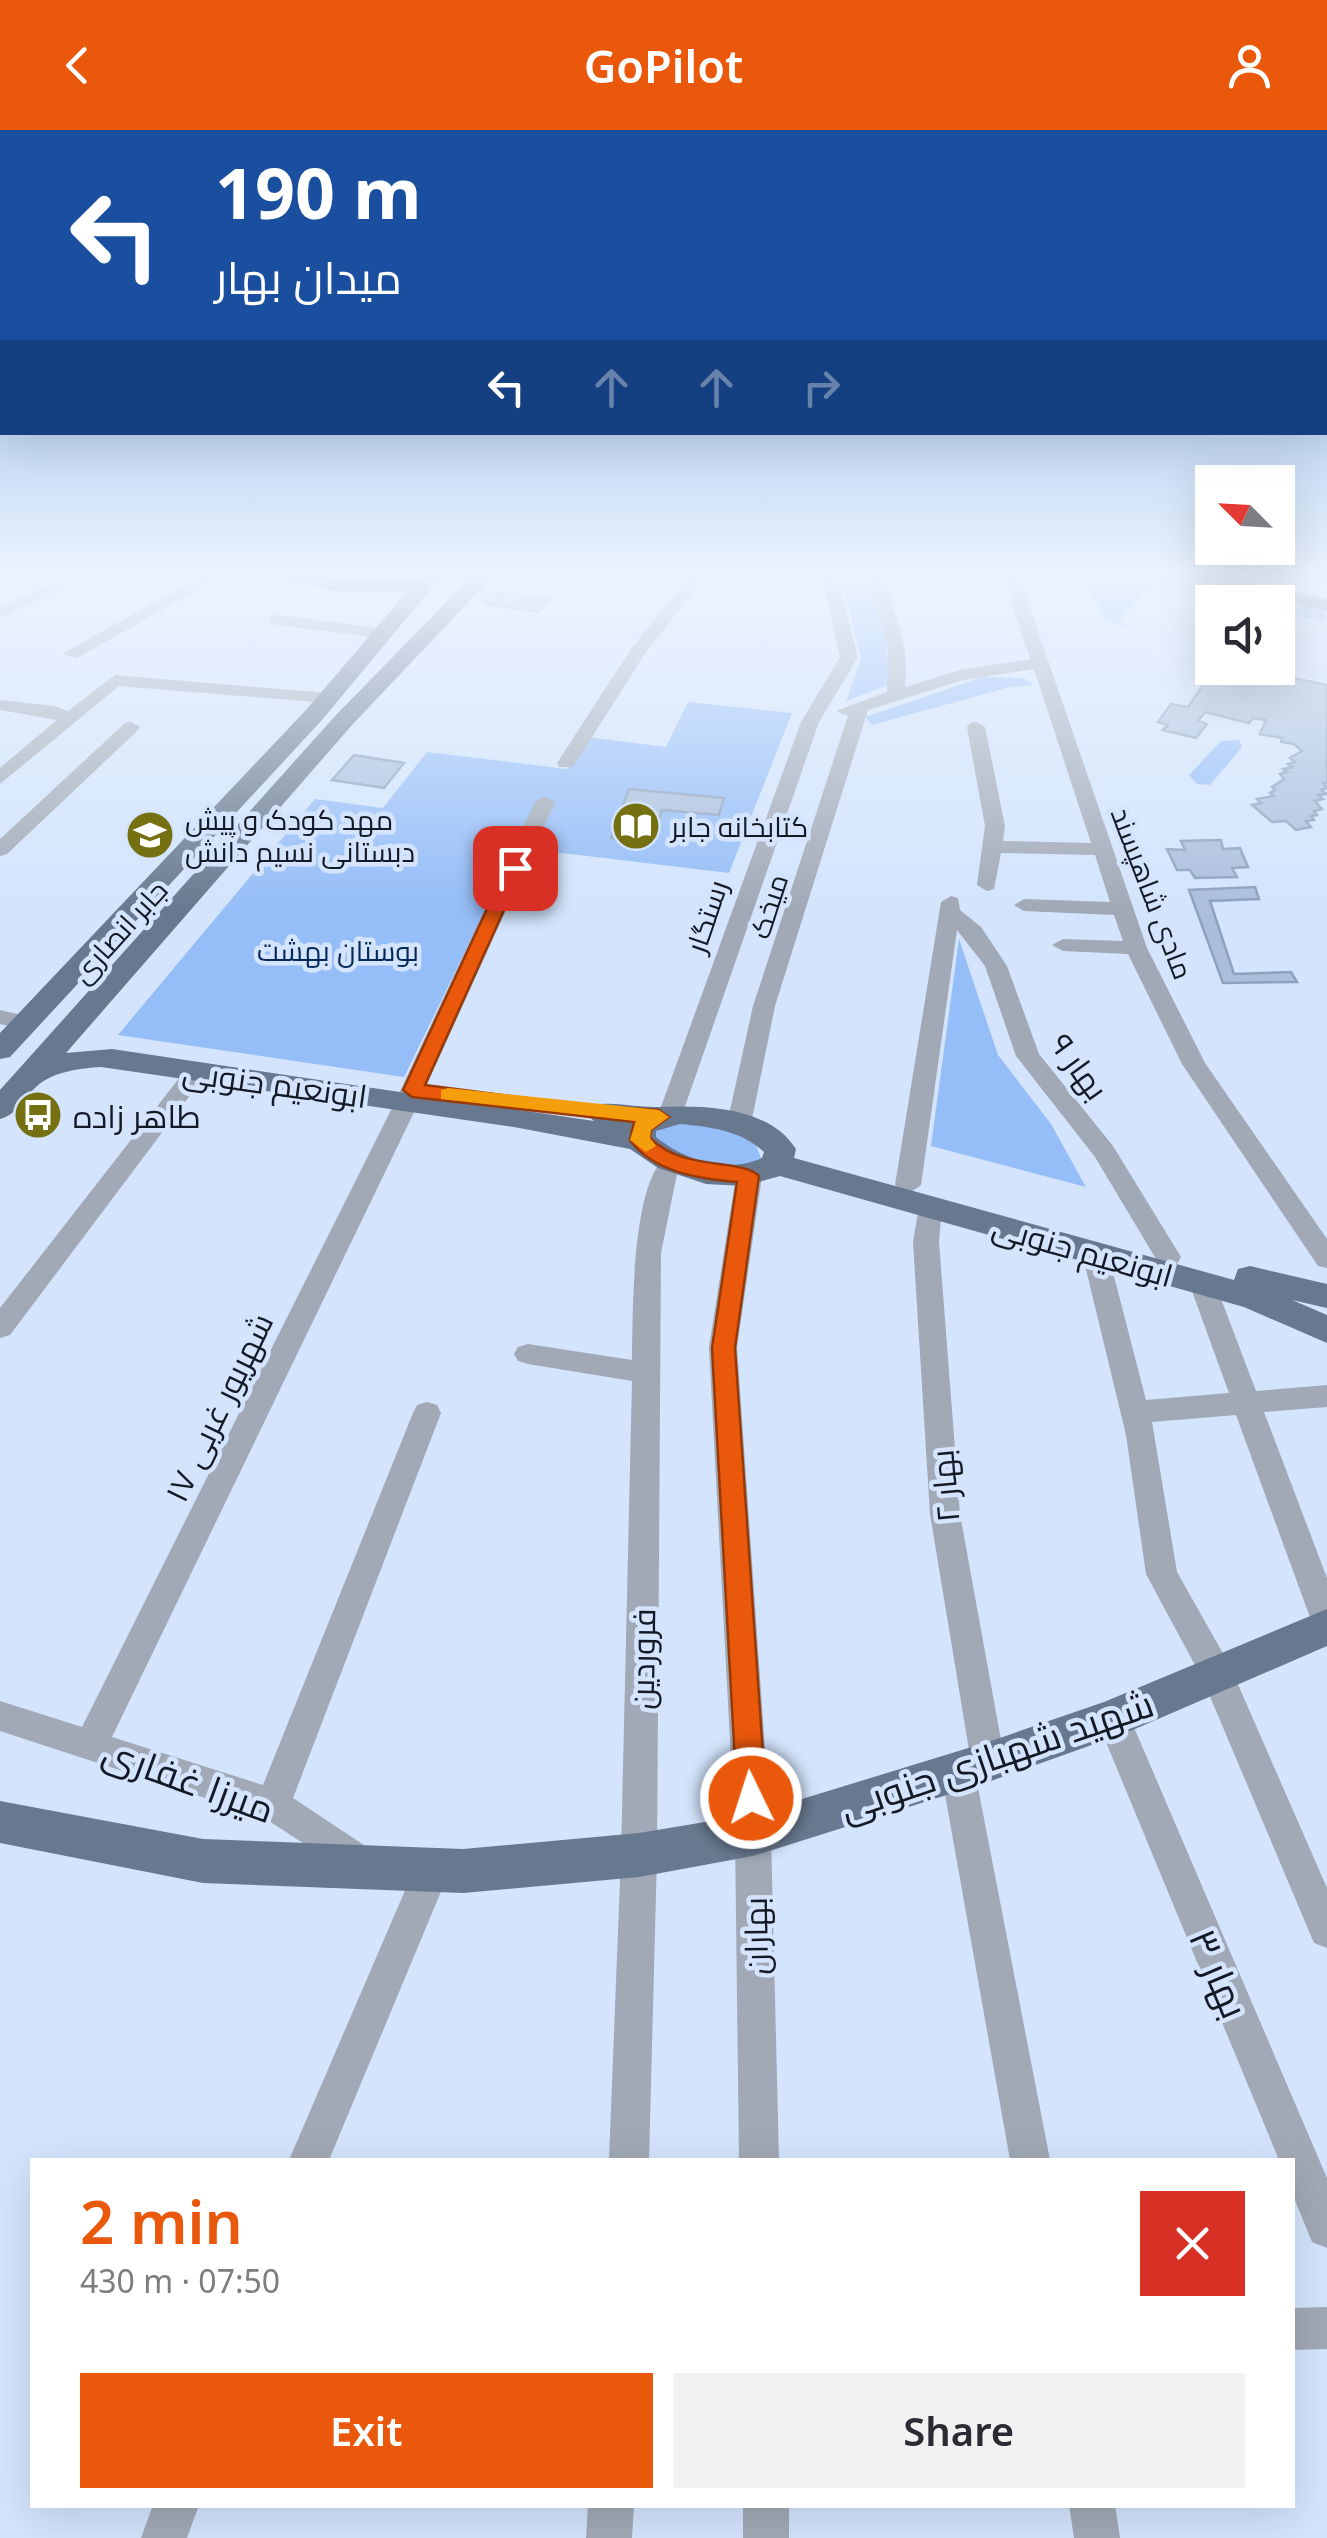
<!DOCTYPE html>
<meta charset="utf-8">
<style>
:root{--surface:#fff;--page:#f2f2f3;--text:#2b2b33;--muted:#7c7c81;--accent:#ea580c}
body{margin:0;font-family:"Noto Sans",Cairo,sans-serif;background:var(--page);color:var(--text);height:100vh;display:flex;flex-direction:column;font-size:38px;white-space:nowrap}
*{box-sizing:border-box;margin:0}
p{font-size:32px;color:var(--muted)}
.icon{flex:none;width:55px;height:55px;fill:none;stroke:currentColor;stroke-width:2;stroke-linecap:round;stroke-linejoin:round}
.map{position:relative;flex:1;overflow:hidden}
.sheet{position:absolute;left:30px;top:2028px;width:1265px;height:350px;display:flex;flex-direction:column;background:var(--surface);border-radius:0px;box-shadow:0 10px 40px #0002}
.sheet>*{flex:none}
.guide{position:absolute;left:0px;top:0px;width:1328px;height:305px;box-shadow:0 10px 40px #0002;background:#1a4fa0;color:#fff;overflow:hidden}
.needle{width:65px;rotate:294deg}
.tools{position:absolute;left:1195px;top:335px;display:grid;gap:20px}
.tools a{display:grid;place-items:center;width:100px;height:100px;border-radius:0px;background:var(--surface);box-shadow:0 10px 40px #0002;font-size:50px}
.pin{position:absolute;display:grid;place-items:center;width:85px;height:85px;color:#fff;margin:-42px;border-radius:20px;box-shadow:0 5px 15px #0006}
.me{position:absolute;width:110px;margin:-55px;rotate:356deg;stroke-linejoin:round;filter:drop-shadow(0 0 8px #0008)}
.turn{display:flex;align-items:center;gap:35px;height:210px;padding:0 50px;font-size:45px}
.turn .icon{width:130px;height:130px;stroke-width:2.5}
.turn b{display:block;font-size:70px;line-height:85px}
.lanes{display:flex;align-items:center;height:95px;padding:0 50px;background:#0003;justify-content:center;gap:50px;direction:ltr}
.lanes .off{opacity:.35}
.round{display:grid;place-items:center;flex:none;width:105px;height:105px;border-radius:0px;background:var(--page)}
.overview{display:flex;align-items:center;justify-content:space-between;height:170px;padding:0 50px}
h1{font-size:60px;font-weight:600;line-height:75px;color:var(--accent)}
.action{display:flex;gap:20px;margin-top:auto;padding:20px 50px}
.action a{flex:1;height:115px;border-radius:0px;background:var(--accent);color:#fff;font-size:40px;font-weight:600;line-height:115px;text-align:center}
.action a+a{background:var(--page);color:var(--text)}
header{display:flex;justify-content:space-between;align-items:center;height:130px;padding:0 50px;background:var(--accent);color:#fff;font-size:45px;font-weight:600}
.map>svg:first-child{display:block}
</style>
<header><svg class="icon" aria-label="back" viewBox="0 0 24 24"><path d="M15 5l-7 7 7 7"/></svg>GoPilot<svg class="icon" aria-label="person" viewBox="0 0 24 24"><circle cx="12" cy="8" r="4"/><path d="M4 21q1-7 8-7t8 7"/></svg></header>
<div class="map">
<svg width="1327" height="2408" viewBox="0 0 1327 2408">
<rect width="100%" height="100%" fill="#d3e4fc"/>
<path fill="#95bdf7" d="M840 443H864L887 514 888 555 846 571 861 529Z
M1083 443H1157L1325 479 1327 491 1278 483V472H1216L1150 455 1119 492 1143 503 1104 489Z
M983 547 1024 548 1034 555 1010 557 872 595 865 587Z
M688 572 792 583 729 743 529 719 538 672 404 947 118 905 315 669 383 678 427 622 567 639 587 607 666 617Z
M1239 610 1242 617 1210 655 1197 654 1189 645 1221 611Z
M959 809 998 925 1051 994 1086 1057 931 1016Z
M667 992 728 999 754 1010 761 1028 756 1037 696 1033 652 1008 657 998Z"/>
<path fill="#abbfdc" stroke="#8ea1bd" stroke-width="2.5" d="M493 462 548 470 538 482 483 473Z
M1215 538H1267L1264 542 1327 555V653H1323L1327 658 1321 660 1327 664 1318 665 1323 669 1315 671 1322 679 1314 681 1317 685 1311 686 1314 690 1306 691 1311 697 1296 700 1286 691 1272 692 1252 675 1261 673 1257 669 1274 666 1270 663 1275 660 1272 657 1284 649 1280 644 1287 642 1283 639 1292 637 1288 634 1295 632 1290 628 1302 621 1294 614 1281 612 1282 608 1260 604 1266 590 1253 588 1249 593 1205 582 1198 591 1207 594 1196 608 1163 600 1168 595 1158 592 1171 574 1188 577Z
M354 625 404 633 384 658 332 650Z
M629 659 724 668 719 685 662 680 652 711 611 708Z
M1221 710 1223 719 1240 718 1248 737 1232 738 1237 747 1195 748 1190 740H1177L1167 719 1185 720 1181 711Z
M1255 757 1259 769 1210 771 1234 844 1291 842 1297 852 1223 853 1189 760Z"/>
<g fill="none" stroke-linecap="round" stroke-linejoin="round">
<path fill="#a0a9b5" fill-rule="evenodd" d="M5 443H25L0 457V446Z
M207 443H227L77 528 62 524Z
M692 443H708L644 525 573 637H559L557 633 631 519Z
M821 443H837L858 527 819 592 682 985 670 993 661 991 658 985 801 592 840 527Z
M865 443H881C895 480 910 516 905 557L960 540 1030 529 1002 443H1018L1147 818 1205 933 1327 1109V1138L1318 1136 1182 934 1128 824 1063 821 1052 815 1063 809 1123 811 1114 785 1024 781 1014 775 1024 769 1110 772 1095 725 1001 723 994 759 987 761 977 755 985 696 967 597 970 593 976 592 985 597 1005 696 1003 711 1091 713 1034 539 963 550 868 580 775 876 751 994 739 1002 730 1000 727 994 753 876 848 586 836 581 887 562 888 517Z
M924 443H940V444L932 449Z
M67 446 75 451 73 454 0 488V477Z
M276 485 381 498 389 503 381 508 270 494V486Z
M115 545 328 563 337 568 328 573 119 556 0 654V638L57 590 0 580V570L55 576 68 581Z
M131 592 140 597 137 601 7 724 0 726V709L125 593Z
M545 666 555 672 419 972 112 1607 263 1655 413 1283 417 1275 427 1272 437 1275 441 1283 293 1668 373 1721 378 1733 373 1745 360 1750 263 1687 0 1601V1571L82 1597 395 972 535 672Z
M951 766 958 768 960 780 981 797 1007 836 1039 924 1113 1016 1181 1127 1177 1134H1159L1095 1027 1016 926 985 836 957 800 921 1055 908 1064 899 1061 895 1055 941 772Z
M0 880 34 888 37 893 26 900 0 894Z
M195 936 203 938 207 943 203 948 10 1205 0 1208V1178L187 938Z
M673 1024 685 1032 677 1044 661 1123 657 1725 649 2030H609L621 1725 632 1251 528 1234 518 1231 514 1224 518 1217 528 1214 632 1230C633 1191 630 1036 673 1024Z
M749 1038 762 1046 737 1217 771 1705 779 2030H739L735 1705 709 1217 736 1046Z
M929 1068 938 1071 942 1077 939 1112 960 1384 1005 1632 1000 1643 988 1648 976 1643 971 1632 930 1384 913 1112 920 1071Z
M1095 1114 1104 1116 1108 1123 1146 1270 1229 1263 1189 1153 1193 1146H1211L1215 1153 1256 1261 1327 1255V1277L1264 1282 1327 1448V1504L1316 1500 1311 1490 1236 1285 1152 1292 1177 1442 1229 1534 1327 1758V1818L1314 1813 1203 1550 1146 1444 1126 1305 1082 1123 1086 1116Z
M1113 1573 1125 1577 1130 1588 1327 2048V2118L1312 2112 1292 2063V2030H1279L1096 1588 1101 1577Z
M958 1626 970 1631 975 1642 1050 2030H1010L941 1642 946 1631Z
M432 1723 445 1728 450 1740 329 2030H289L419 1728Z
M1327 2177V2219L1292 2220V2178Z
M153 2375H199L187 2408H141Z
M588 2375H634L632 2408H586Z
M743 2375H789V2408H743Z
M1069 2375H1115L1120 2408H1074Z"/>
<path fill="#68788e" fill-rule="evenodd" d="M264 443H307L343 450H417L423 443H444L322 590 10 927 0 929V903L306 580 407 462H343L274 449Z
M475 443H496L352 595 66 923 112 919 594 991 585 983 589 976C612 970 636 978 659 977 703 975 769 976 796 1019L794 1028 1234 1150 1238 1139 1250 1136 1327 1154V1178L1292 1170 1327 1185V1213L1244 1177 780 1046 744 1056 706 1054 658 1038 630 1019 514 997 101 937C81 938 52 942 37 956 24 968 18 984 0 989V960L336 585ZM680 994C711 997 740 1000 764 1022L762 1028C727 1044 684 1030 656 1007V1001Z
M1171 443H1209L1327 469V481L1181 449Z
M1302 443H1327V452L1305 447Z
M1327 1479V1516L1128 1602 988 1652 753 1726 639 1747 463 1763 203 1753 0 1713V1671L203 1709 463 1719 639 1703 753 1684 988 1612 1104 1572Z"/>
</g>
<linearGradient id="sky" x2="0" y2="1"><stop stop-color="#6ba2df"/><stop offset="0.57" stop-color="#ebf3fe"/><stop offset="1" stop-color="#ebf3fe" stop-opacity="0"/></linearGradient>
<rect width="1327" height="780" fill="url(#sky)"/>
<path fill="#ea580c" stroke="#983908" stroke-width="2.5" d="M515 733 523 738 425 955 581 975 659 980 669 987 651 1000 650 1008C684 1042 742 1028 759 1046L735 1218 766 1668 761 1677 751 1681 741 1677 737 1668 712 1218 737 1052C699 1049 653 1042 630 1010L634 992 412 967 403 960 506 738Z"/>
<path fill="#f59e0b" d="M448 958 659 980 669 987 651 1000 650 1008 656 1016 646 1022 630 1010 636 991 441 969V960Z"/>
<defs>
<g id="library-disc" transform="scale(2.5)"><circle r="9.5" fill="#757113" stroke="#d3e4fc"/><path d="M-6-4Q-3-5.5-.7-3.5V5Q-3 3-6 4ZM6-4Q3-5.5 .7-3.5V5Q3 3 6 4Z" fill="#fff"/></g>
<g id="school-disc" transform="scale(2.5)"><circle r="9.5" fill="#757113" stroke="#d3e4fc"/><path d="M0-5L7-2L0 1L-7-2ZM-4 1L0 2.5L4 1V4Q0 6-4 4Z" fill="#fff"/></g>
<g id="bus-disc" transform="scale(2.5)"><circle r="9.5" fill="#757113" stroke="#d3e4fc"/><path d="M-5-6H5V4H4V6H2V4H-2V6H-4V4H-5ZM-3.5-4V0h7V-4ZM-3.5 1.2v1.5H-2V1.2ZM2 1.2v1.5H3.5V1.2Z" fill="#fff"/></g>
</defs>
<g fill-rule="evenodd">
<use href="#library-disc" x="636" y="696"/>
<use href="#school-disc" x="150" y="705"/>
<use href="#bus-disc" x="38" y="985"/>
</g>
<g text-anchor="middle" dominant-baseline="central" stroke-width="9" stroke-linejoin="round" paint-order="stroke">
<g font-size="28" fill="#131a25" stroke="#d3e4fc" text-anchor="start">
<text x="185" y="689">مهد کودک و پیش<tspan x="185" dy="32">دبستانی نسیم دانش</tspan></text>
<text x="671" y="696">کتابخانه جابر</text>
</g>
<g font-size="28" fill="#131a25" stroke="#d3e4fc">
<text transform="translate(1153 763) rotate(69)">مادی شاهپسند</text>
<text transform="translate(768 776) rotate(-72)">میخک</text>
<text transform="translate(706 786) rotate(-71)">رستگار</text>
<text transform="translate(119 801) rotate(-48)">جابر انصاری</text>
</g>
<g font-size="28" fill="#052a59" stroke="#d3e4fc">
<text x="338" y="820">بوستان بهشت</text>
</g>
<g font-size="32" fill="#131a25" stroke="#d3e4fc">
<text transform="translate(1080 936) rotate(54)">بهار ۹</text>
<text transform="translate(275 953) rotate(8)">ابونعیم جنوبی</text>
<text transform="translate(1083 1120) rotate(16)">ابونعیم جنوبی</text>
<text transform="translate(218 1277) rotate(-64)">۱۷ شهریور غربی</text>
<text transform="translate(944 1356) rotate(-95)">بهار ۲</text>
<text transform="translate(642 1529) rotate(-89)">فروردین</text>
<text transform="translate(755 1806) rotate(-91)">بهاران</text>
</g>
<g font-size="32" fill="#131a25" stroke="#d3e4fc" text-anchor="start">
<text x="73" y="985">طاهر زاده</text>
</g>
<g font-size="38" fill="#131a25" stroke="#d3e4fc">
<text transform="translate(996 1624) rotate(-19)">شهید شهبازی جنوبی</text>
<text transform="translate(189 1649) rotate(20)">میرزا غفاری</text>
<text transform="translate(1220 1843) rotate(67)">بهار ۳</text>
</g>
</g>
</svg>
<div class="tools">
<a><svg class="needle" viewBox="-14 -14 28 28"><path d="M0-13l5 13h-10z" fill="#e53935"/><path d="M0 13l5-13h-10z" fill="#7c7c81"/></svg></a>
<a><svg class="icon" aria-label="sound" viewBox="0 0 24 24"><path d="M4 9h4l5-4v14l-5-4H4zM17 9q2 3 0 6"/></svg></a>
</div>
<div class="pin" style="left:515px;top:738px;background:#d93025"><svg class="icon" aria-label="arrive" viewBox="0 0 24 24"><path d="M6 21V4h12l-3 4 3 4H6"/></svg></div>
<svg class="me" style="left:751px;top:1668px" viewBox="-20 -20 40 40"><circle r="17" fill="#ea580c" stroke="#fff" stroke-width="3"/><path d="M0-11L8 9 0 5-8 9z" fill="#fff"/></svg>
<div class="guide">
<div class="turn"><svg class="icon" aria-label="left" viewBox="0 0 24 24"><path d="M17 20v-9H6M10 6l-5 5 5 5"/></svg><div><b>190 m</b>میدان بهار</div></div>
<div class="lanes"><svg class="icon" aria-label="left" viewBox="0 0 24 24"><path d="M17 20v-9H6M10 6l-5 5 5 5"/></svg><svg class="icon off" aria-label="ahead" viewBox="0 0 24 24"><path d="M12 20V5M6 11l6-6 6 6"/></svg><svg class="icon off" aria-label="ahead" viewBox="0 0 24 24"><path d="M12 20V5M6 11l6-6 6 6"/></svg><svg class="icon off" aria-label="right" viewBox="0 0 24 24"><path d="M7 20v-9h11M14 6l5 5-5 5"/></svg></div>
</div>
<section class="sheet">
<div class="overview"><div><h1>2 min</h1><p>430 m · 07:50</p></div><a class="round" style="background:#d93025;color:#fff"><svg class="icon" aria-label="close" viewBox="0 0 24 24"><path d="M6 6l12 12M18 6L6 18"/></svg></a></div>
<div class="action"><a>Exit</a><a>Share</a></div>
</section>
</div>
